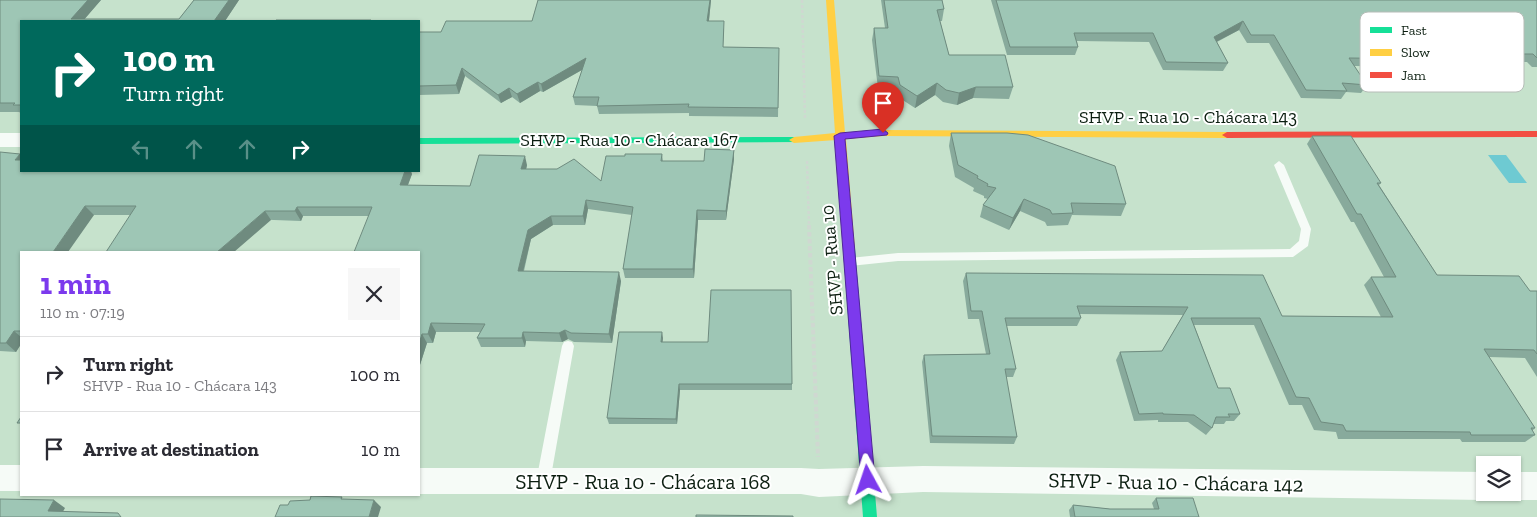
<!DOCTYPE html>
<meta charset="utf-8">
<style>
:root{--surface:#fff;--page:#f7f7f7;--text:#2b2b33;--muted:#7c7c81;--line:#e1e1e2;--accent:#7c3aed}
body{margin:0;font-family:"Zilla Slab",serif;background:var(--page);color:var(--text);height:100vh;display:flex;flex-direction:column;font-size:19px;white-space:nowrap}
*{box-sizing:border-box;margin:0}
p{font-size:16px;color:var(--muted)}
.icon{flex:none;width:28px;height:28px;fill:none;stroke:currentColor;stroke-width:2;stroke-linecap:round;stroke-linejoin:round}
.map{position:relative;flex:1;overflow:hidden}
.panel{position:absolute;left:20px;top:251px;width:400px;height:245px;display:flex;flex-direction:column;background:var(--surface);border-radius:0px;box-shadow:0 1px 4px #0004}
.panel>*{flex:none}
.top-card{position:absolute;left:20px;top:20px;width:400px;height:152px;border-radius:0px;box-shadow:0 1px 4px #0004;background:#00695c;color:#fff;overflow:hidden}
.tools{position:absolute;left:1476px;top:456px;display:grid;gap:10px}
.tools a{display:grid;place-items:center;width:45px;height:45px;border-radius:0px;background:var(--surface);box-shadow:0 1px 4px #0004;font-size:25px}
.pin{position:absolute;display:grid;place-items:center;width:42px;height:42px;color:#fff;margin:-51px -21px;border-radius:50% 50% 50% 0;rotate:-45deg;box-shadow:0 0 5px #0007}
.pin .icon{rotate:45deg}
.me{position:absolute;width:55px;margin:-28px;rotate:355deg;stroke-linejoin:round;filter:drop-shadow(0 0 4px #0008)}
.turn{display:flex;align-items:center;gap:18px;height:105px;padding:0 20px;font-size:22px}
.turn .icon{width:65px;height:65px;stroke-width:2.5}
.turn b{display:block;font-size:35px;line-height:42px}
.lanes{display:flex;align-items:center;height:48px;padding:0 20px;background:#0003;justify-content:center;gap:25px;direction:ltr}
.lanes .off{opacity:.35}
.round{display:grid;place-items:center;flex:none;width:52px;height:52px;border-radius:0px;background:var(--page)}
.head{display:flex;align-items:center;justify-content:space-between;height:85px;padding:0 20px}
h1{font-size:30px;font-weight:800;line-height:38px;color:var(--accent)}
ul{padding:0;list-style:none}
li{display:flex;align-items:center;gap:15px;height:75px;padding:0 20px;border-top:1px solid var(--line)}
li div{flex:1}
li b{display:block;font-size:19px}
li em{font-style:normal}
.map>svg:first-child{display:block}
</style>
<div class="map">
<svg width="1537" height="517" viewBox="0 0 1537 517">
<rect width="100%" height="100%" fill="#c6e2cc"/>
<path fill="#6ecad2" d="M1488 155H1506L1527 183H1509Z"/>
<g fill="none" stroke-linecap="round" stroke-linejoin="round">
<path stroke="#cfd8d1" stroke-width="2.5" stroke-dasharray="3 2" stroke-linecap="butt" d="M802 0 805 119
M807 161 809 226"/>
<path stroke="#cfd8d1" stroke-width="4" stroke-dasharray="4.5 2.5" stroke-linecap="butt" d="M809 225 818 457"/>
<path fill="#f6fbf7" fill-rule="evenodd" d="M1279 161 1284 165 1311 229 1308 246 1293 257 898 261 850 266 846 265 844 262 846 259 850 258 898 253 1290 249 1299 241 1301 229 1274 165Z
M568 341 572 342 574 346 550 482 548 487 543 488 538 487 536 482 562 346 564 342Z"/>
<path fill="#f6fbf7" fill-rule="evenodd" d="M0 133H21V147H0Z
M0 465H21V491H0Z
M923 466 1485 472V492H1497L1495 496 1485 500 923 492 819 497 801 494H419V468H801L819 469Z
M1512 472H1537V500H1512L1502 496 1500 492H1512Z"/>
<path fill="#16e098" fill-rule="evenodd" d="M794 137 799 140 798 142 419 144V138Z
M849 245 855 249 877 517H863L843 249Z"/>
<path fill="#ffcf43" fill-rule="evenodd" d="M826 0H834L845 133 883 130 1227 132 1232 135 1227 138 883 136 846 139 855 249 849 253 845 252 836 140 794 143 789 140 794 137 835 133Z"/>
<path fill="#f24e42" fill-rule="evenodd" d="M1537 131V137L1227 138 1222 135 1227 132Z"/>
</g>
<path fill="#88aa9c" d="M0 0H101L84 19H179L194 0H239L225 21H21V113L19 112H0Z
M538 0H711L709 21 724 29 723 47 779 48 778 117 689 116V113L599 114 597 106 575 105 573 97 582 70 543 92 540 91 520 103 512 97 501 103 465 76 459 94 419 95V32H441L532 21Z
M881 0H942L944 9 942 21H940L949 55 1013 87 1009 99 973 98 957 105 943 102 935 95 915 108 898 97 897 89 878 88 872 40 874 28H885Z
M991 0H1537V67H1532L1527 62H1440L1436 67 1354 66 1367 85 1361 93 1346 92 1341 99 1301 98 1269 43H1247L1239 30 1217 42 1228 63 1223 71 1163 70 1149 42 1077 41 1078 47 1075 55H1007Z
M951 133 1126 204 1121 216 1072 215 1068 225 1047 226 1045 222 1020 211 1009 230 980 217 983 205 988 199 984 198V196L973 191 974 188 955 177 949 146Z
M1312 136 1381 183 1379 185 1437 275 1530 291H1537V377L1525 358 1489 357 1535 428 1532 431 1535 435 1525 442H1462L1460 439H1338L1336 432 1314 430 1302 405H1289L1254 325H1194L1218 388 1240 414 1234 421H1226L1224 424H1213L1212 428 1206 435 1188 422H1158V420L1134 421 1116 360 1120 352 1162 351 1183 315 1079 314 1081 318 1077 326H1006L1016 369 1013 377H1006L1017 437 1014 444 930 443 922 362 924 355 986 354 979 319H968L963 281 966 273 1282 316 1381 317 1364 285 1371 277H1384L1354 222H1351L1307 144Z
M734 150V159L726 220H698L694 278H625L623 269 632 215 588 209 585 225H553L531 239 524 271 621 281 612 343 574 342 568 339 562 342 526 341 525 347H481L477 338 480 332H436L433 343H427L419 368 368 216H303L301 221 130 215H94L21 252V344L16 352 0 351V152L21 171 412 174 408 185 470 186 527 165 526 169 601 181 625 156 662 154 663 161H704Z
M663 338 662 342 792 384V390H680L677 424H609L607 418Z
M1156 498 1199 517H1070L1069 510 1073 505 1110 509H1154L1152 503Z"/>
<path fill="#6f8b7f" d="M88 0H101L83 21 71 19Z
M229 0H239L225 21H214Z
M710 0H711L708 29 707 21Z
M1243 21 1239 30 1210 45 1214 37Z
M586 58 587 67 543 92 541 84Z
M462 68 465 76 459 94 456 85Z
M538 82 540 91 520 103 517 94Z
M937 83 935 95 915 108 917 96Z
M976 87 973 98 957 105 959 93Z
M509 88 512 97 501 103 498 95Z
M734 150V159L726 220V211Z
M20 154 21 155V167L15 160Z
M525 156 527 165 524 179 521 169Z
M405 171H411L412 174 404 195 400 185Z
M1024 199 1020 211 1009 230 1013 218Z
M586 200 588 209 585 225 583 216Z
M85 206 94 215 68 252H53Z
M297 207 303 216 301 221 295 211Z
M697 210 698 220 694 278 693 269Z
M265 211 271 220 234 252H217Z
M551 216 553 225 531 239 521 280 518 271 528 230Z
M619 272 621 281 612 343 609 334Z
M431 323 436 332 433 343 428 334Z
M565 330 568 339 562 342 559 333Z
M14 331 21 337V344L16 352 6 343Z
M523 332 526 341 525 347 522 338Z
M662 332 663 338 662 348 661 342Z
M422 334 427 343 419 368V344Z
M679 384 680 390 677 424 676 419Z
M54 500 65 508 60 517 48 511Z
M374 500 381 507 378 517H369Z"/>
<path fill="#9ec6b5" stroke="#6f8b7f" d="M0 0H88L71 19H179L194 0H229L214 21H21V105H13L15 103H0Z
M538 0H710L707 21H724L723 47 779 48 778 108 688 107 689 104 597 106 599 97H573L586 58 541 84 538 82 517 94 509 88 498 95 462 68 456 85 419 86V32H441L446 21H532Z
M884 0H942L944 9 937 10 949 55H1005L1013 87H976L959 93 946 90 937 83 917 96 900 85 898 77 879 76 874 28H888Z
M996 0H1537V58L1533 54H1437L1442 59 1349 58 1367 85 1342 83 1347 91 1306 90 1274 35H1251L1243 21 1214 37 1228 63 1166 62 1153 33H1074L1078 47H1010Z
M276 20H371L370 21H275Z
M951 133H1007L1028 135 1115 166 1126 204 1071 203 1073 213 1052 214 1050 210 1024 199 1013 218 983 205 996 188 987 186 988 184 977 178 978 176 958 165Z
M1312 136H1351L1381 183H1377L1437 275 1519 276 1530 291H1537V354L1534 350 1484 349 1535 428H1531L1535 435H1471L1470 432 1346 431 1343 425 1321 422 1309 398 1296 397 1260 318H1191L1218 388H1230L1240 414H1228L1230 417H1216L1212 428 1194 415 1163 414V413L1139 414 1120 352 1162 351 1188 307 1077 306 1081 318H1005L1016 369H1005L1017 437 932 436 924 355 990 354 982 311H971L966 273 1263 275 1282 316 1393 317 1371 277H1396L1361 214H1357Z
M705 149 734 150 726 211 697 210 693 269H623L633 207 586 200 583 216H551L528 230 518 271 619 272 609 334 571 333 565 330 559 333 523 332 522 338H477L485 324 431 323 428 334H422L419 344V252H354L372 207H297L295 211H265L217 252H106L136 206H85L53 252H21V331H14L6 343H0V152L20 154 15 160H21V171H405L400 185 470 186 479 155 525 156 521 169H557L574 159 601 181 606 156H625V154H662L661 161H704Z
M711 290H791L792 384H679L676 419 607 418 619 332H662L661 342H708Z
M21 417V423H17Z
M311 496 342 497 341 499 374 500 369 517H275L280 505H288L290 501 310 500Z
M1156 498H1193L1199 517H1075L1073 505 1110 509H1159Z
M0 499 54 500 48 511 118 513 121 517H0Z
M696 515 793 516V517H696Z"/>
<path fill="#7c3aed" stroke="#51269a" d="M883 129 888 133 887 135 845 139 875 480 873 485 868 486 863 485 861 480 834 136 840 133Z"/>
<g text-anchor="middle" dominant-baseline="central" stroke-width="4" stroke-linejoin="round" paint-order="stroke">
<g font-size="18" fill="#0b1e10" stroke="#fff">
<text x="1188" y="117">SHVP - Rua 10 - Chácara 143</text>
<text x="629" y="140">SHVP - Rua 10 - Chácara 167</text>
<text transform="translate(832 260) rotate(-95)">SHVP - Rua 10</text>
</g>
<g font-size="21" fill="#0b1e10" stroke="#fff">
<text x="643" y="481">SHVP - Rua 10 - Chácara 168</text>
<text transform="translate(1176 482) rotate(1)">SHVP - Rua 10 - Chácara 142</text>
</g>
</g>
<rect x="1360" y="12" width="164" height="80" rx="8" fill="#fff" stroke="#b6bcb7" stroke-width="1"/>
<rect x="1370" y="27" width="22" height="6" fill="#16e098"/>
<rect x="1370" y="49" width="22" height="7" fill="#ffcf43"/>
<rect x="1370" y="72" width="22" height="6" fill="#f24e42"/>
<g font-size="14" fill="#0b1e10">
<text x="1401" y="35">Fast</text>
<text x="1401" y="57">Slow</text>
<text x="1401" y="80">Jam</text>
</g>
</svg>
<div class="tools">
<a><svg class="icon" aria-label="layers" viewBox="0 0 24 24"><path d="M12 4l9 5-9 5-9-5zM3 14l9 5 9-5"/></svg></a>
</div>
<div class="pin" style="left:883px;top:133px;background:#d93025"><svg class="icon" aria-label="arrive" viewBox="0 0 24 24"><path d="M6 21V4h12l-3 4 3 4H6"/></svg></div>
<svg class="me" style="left:868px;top:480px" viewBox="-20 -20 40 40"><path d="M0-17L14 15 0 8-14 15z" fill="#7c3aed" stroke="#fff" stroke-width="4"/></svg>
<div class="top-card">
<div class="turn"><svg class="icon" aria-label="right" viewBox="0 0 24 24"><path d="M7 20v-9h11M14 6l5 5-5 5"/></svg><div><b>100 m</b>Turn right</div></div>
<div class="lanes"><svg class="icon off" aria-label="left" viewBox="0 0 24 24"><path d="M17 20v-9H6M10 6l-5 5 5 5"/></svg><svg class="icon off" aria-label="ahead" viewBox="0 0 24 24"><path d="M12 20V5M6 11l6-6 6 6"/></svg><svg class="icon off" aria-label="ahead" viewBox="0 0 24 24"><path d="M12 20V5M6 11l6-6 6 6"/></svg><svg class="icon" aria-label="right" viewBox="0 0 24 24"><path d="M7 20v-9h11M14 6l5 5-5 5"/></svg></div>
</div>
<section class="panel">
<div class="head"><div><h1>1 min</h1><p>110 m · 07:19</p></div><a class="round"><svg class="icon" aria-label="close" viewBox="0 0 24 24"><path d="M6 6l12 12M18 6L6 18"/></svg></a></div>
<ul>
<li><svg class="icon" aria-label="right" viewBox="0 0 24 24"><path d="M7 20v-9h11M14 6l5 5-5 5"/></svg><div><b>Turn right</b><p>SHVP - Rua 10 - Chácara 143</p></div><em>100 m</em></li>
<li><svg class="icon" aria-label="arrive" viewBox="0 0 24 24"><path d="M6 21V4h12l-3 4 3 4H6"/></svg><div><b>Arrive at destination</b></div><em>10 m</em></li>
</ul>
</section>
</div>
